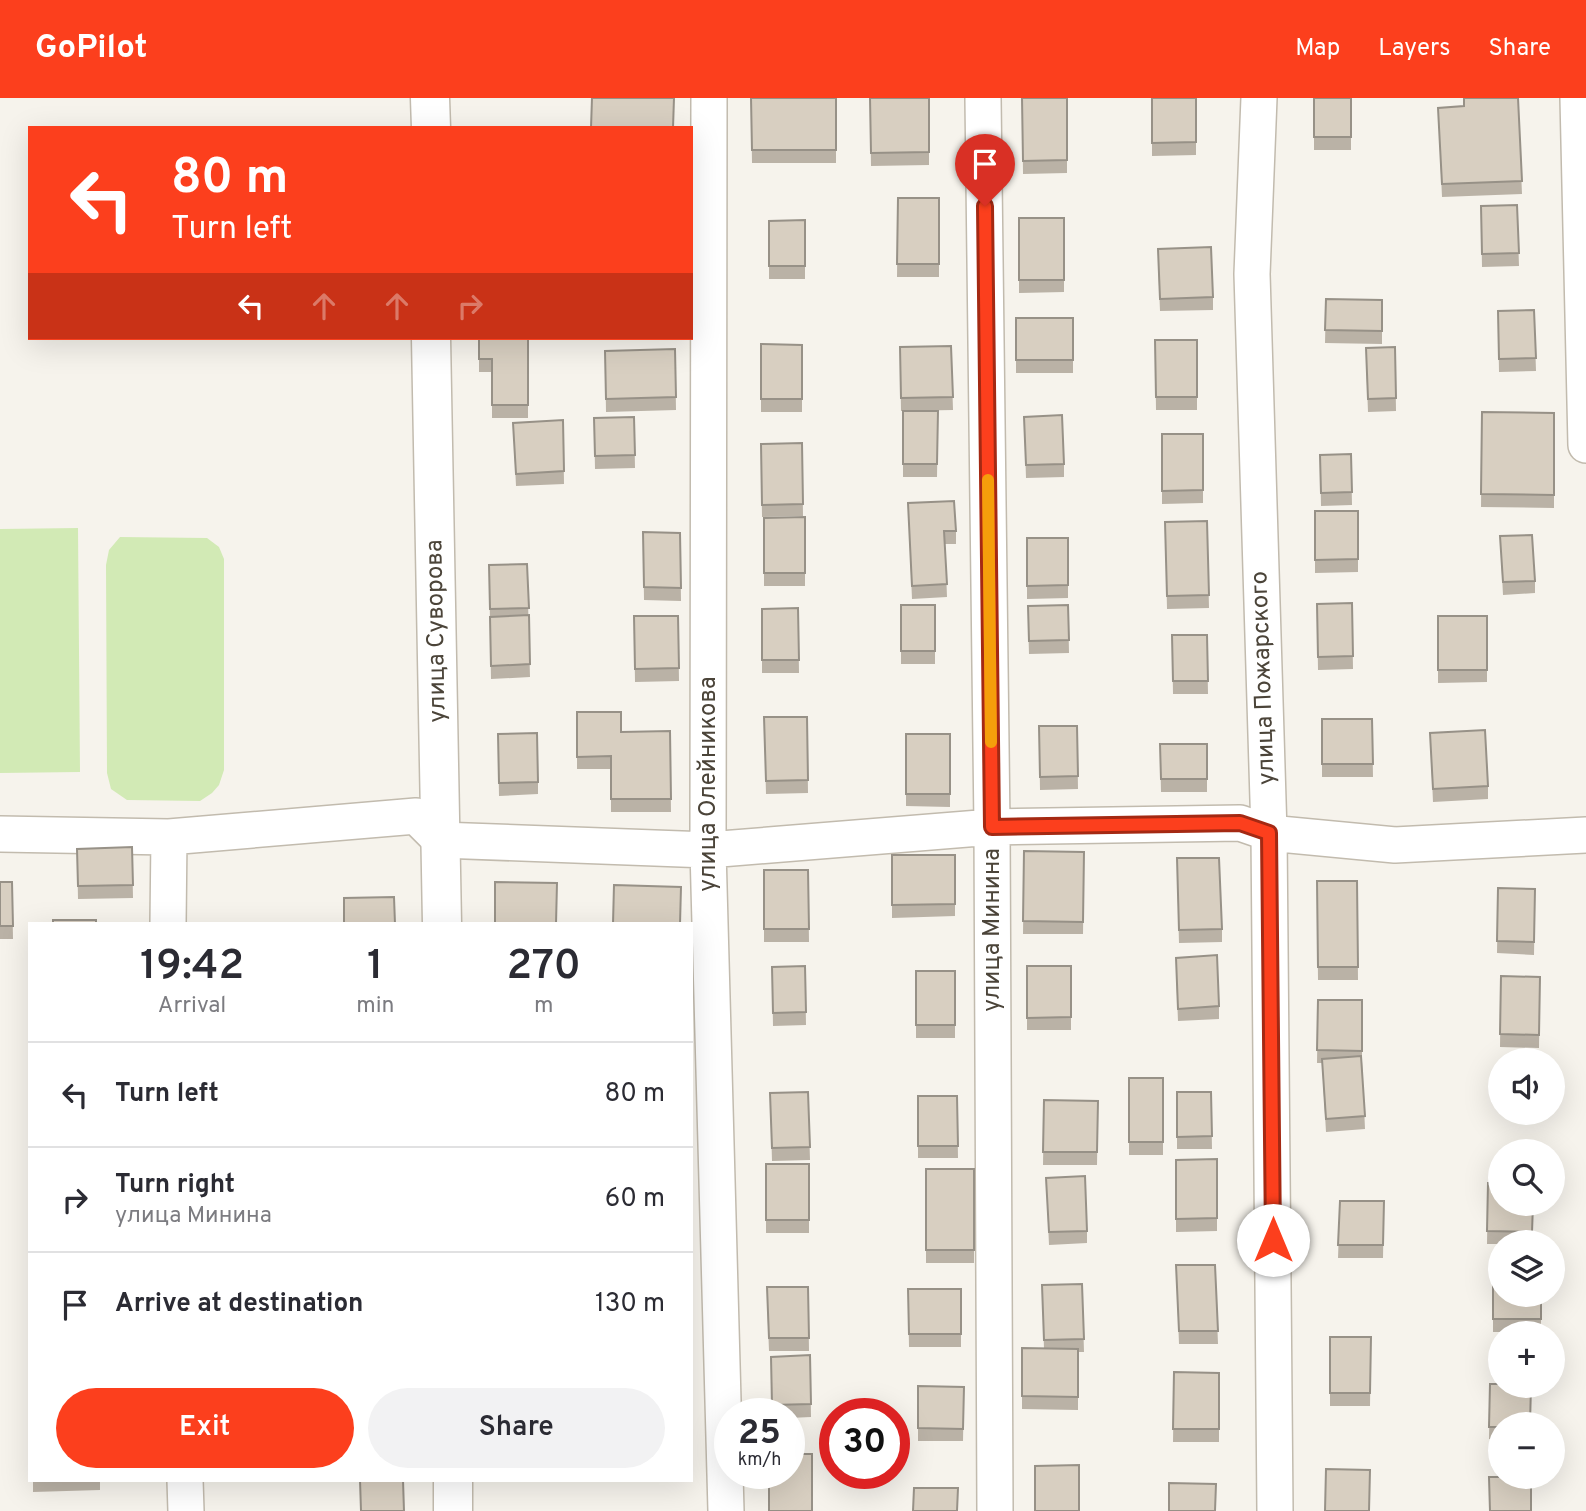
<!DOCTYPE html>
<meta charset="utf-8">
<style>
:root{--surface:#fff;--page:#f2f2f3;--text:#2b2b33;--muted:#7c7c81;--line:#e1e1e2;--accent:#fc3f1d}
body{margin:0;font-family:Overpass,sans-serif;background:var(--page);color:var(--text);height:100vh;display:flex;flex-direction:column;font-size:26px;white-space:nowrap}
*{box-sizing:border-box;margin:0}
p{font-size:23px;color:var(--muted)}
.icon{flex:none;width:38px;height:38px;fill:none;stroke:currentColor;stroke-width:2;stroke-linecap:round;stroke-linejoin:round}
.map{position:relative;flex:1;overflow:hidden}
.panel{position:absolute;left:28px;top:824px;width:665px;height:560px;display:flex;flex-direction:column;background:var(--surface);border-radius:0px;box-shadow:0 7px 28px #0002}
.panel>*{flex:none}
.banner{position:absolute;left:28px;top:28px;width:665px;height:214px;border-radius:0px;box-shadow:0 7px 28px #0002;background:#fc3f1d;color:#fff;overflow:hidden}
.fabs{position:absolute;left:1488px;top:950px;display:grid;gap:14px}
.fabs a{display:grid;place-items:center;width:77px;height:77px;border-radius:50%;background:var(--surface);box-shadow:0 7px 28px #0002;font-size:35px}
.speed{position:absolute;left:714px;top:1300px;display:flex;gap:14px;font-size:35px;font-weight:700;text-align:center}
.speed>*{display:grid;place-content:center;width:91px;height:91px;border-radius:50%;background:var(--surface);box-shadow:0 7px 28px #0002;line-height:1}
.speed small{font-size:18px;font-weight:400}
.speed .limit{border:10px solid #d22;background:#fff;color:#111}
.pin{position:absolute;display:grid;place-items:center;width:60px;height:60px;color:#fff;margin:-72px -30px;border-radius:50% 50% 50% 0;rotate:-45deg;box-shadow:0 0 7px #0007}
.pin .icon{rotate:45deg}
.me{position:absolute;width:77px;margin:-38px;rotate:0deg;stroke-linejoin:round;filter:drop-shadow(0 0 5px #0008)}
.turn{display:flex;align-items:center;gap:24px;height:147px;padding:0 28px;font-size:32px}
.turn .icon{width:91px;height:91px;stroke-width:2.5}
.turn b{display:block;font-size:49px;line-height:60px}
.lanes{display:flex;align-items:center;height:66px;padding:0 28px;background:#0003;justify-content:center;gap:35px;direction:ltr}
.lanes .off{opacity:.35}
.eta{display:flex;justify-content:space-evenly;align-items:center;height:119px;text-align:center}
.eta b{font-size:42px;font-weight:600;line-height:49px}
.primary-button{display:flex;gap:14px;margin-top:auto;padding:14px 28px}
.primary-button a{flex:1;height:80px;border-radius:42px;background:var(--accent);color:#fff;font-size:28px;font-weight:600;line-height:80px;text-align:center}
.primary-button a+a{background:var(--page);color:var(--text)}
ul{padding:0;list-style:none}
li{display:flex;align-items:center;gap:21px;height:105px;padding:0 28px;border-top:2px solid var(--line)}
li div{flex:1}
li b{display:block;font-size:26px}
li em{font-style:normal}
header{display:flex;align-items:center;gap:42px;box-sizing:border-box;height:98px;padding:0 35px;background:var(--accent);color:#fff}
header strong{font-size:33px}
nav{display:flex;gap:38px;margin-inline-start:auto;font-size:24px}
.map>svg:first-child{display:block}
</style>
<header>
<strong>GoPilot</strong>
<nav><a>Map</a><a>Layers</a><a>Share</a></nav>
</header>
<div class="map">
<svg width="1586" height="1413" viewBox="0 0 1586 1413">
<rect width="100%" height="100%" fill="#f6f3ec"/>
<path fill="#d2eab5" d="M78 430 80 674 0 675V431Z
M120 439 207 440 219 449 224 461V672L219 687 212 695 200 703 127 702 111 691 107 675 106 467 109 452Z"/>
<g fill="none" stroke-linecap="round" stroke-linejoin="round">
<g stroke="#c2bbae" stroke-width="38">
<path id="minor" d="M709 0 708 752 726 1413
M983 0 992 729 995 1413
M1259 0 1252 176 1269 735 1275 1413
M1578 0 1586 347
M0 736 169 739 416 718 440 742 708 752 992 729 1240 725 1269 735 1395 747 1586 737
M168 826 169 739
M185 1382 186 1413"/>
</g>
<g stroke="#c2bbae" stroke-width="41">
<path id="tertiary" d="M430 0 431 30
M431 240 442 826
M453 1413V1382"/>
</g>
<use href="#minor" stroke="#fff" stroke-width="35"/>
<use href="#tertiary" stroke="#fff" stroke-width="38"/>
</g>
<path fill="#bab2a6" d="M751 0H836V65H752Z
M870 0H929V67L871 68Z
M1022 0H1067V75L1023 76Z
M1152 0H1196V57L1152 58Z
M1314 0H1351V52H1314Z
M1463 0H1518L1522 96 1442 99 1438 10 1464 8Z
M898 100H939V179H897Z
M1517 107 1519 168 1482 169 1481 108Z
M1019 120H1064V194L1019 195Z
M805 122V181H769V123Z
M1158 163 1213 199V212L1160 213Z
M1326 201 1382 202V246L1325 245Z
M1534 212 1536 273 1499 274 1498 213Z
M1016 220H1073V275H1016Z
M479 240H528V320H492V274H479Z
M1155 242H1197V312H1156Z
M761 246 802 247V314H761Z
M951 248 953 312 901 313 900 249Z
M1395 249 1396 313 1368 314 1366 262Z
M675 251 676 312 606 314 605 253Z
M903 313H938L937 379H903Z
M1482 314 1554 315V410L1481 409Z
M634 319 635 370 595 371 594 320Z
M1024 319 1064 366V379L1026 380Z
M563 322 564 386 516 388 513 325Z
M1162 336H1203V405L1162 406Z
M802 345 803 418 762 419 761 346Z
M1351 356 1352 407 1321 408 1320 357Z
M908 405 956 433V446H945L947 499 912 501Z
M1315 413H1358V474L1315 475Z
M805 419V488H764V420Z
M1207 423 1209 510 1167 511 1165 424Z
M643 434 680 435 681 503 644 502Z
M1500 438 1535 483V495L1503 497Z
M1027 440H1068V500L1027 501Z
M527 466 530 579 491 581 489 467Z
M1352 505 1353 571 1318 572 1317 506Z
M901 507H935V566H901Z
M1068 507 1069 555 1029 556 1028 521Z
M798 510 799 575H762V511Z
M634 518H678L679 583 635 584Z
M1438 518H1487V584L1438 585Z
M1172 537H1207L1208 596H1173Z
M577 614 621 634 670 633 671 714H611V671H577Z
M764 619H807L808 695 766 696Z
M1322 621H1372L1373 679H1322Z
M1039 628H1077L1078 691 1040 692Z
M1430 635 1488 688V701L1433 704Z
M498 636 538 684V696L499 698Z
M906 636H950V709L906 708Z
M1160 646H1207V694H1161Z
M132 749 133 800 78 801 77 751Z
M1024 753 1084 754 1083 836H1023Z
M892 757H955V818L892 820Z
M764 772H808L809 844H764Z
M1177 773 1222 831V844L1179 845Z
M1317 783H1357L1358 882H1318Z
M0 784H12L13 841H0Z
M1498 790 1535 791 1534 857 1497 855Z
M805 868 806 927 773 928 772 869Z
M1027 868H1071V932H1027Z
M916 873H955V940H916Z
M1176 873 1219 908V921L1178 923Z
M1501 878 1540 879 1539 950 1500 949Z
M1318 902H1362V963L1365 1031 1326 1034 1322 965H1317Z
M1129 980H1163V1057H1129Z
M808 994 810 1062 772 1063 770 995Z
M1177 994H1211L1212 1051H1177Z
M918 998H957L958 1060H918Z
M1044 1002 1098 1003 1097 1067H1043Z
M1217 1061V1133L1176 1134V1062Z
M766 1066H809V1135H766Z
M926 1071H974V1165H926Z
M1046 1080 1087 1133V1145L1049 1147Z
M1488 1085 1533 1106 1532 1144H1500V1146H1487Z
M1340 1103H1384L1383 1160H1338Z
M1493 1166 1541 1197V1234H1493Z
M1176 1167H1215L1218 1246H1179Z
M1082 1186 1084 1254H1078V1312L1022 1311V1250L1044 1251 1042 1187Z
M808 1189 809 1253H769L767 1202Z
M908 1191H961V1249H909Z
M1330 1239H1371L1370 1308H1330Z
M810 1257 811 1319 789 1320V1316H772L771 1259Z
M1174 1274 1219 1275V1344H1173Z
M1490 1286 1500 1326V1342L1489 1341Z
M918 1288 964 1289 963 1343H918Z
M33 1382H100V1392L33 1394Z"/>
<path fill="#d8cfc1" stroke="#979187" stroke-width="2" d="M592 0H674L673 30H591Z
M751 0H836V52H752Z
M870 0H929V54L871 55Z
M1022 0H1067V62L1023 63Z
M1152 0H1196V44L1152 45Z
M1314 0H1351V39H1314Z
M1464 0H1518L1522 83 1442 86 1438 10 1464 8Z
M898 100H939V166H897Z
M1517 107 1519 155 1482 156 1481 108Z
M1019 120H1064V182H1019Z
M805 122V168H769V123Z
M1211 149 1213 199 1160 201 1158 151Z
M1326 201 1382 202V233L1325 232Z
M1534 212 1536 260 1499 261 1498 213Z
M1016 220H1073V262H1016Z
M479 240H528V307H492V261H479Z
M1155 242H1197V299H1156Z
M761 246 802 247V301H761Z
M951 248 953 299 901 300 900 249Z
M1395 249 1396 300 1368 301 1366 250Z
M675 251 676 299 606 301 605 253Z
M903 313H938L937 366H903Z
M1482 314 1554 315V397L1481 396Z
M1062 317 1064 366 1026 367 1024 319Z
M634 319 635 357 595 358 594 320Z
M563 322 564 373 516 376 513 325Z
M1162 336H1203V392L1162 393Z
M802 345 803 406 762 407 761 346Z
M1351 356 1352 394 1321 395 1320 357Z
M954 403 956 433H944L947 486 912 488 908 405Z
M1315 413H1358V461L1315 462Z
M805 419V475H764V420Z
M1207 423 1209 497 1167 498 1165 424Z
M643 434 680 435 681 490 644 489Z
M1532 437 1535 483 1503 484 1500 438Z
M1027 440H1068V487L1027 488Z
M527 466 529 510 490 511 489 467Z
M1352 505 1353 558 1318 559 1317 506Z
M901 507H935V553H901Z
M1068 507 1069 542 1029 543 1028 508Z
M798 510 799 562H762V511Z
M529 517 530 566 491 568 490 519Z
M634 518H678L679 570 635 571Z
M1438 518H1487V572H1438Z
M1172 537H1207L1208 583H1173Z
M577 614H621V634L670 633 671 701H611V658L577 659Z
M764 619H807L808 682 766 683Z
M1322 621H1372L1373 666H1322Z
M1039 628H1077L1078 678 1040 679Z
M1485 632 1488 688 1433 691 1430 635Z
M537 635 538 684 499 685 498 636Z
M906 636H950V696H906Z
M1160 646H1207V681H1161Z
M132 749 133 787 78 788 77 751Z
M1024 753 1084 754 1083 824 1023 823Z
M892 757H955V806L892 807Z
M1177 760H1219L1222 831 1179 832Z
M764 772H808L809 831H764Z
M1317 783H1357L1358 869H1318Z
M0 784H12L13 828H0Z
M495 784 557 785 556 826H495Z
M614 787 681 789 680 826H613Z
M1498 790 1535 791 1534 844 1497 843Z
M394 799 395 826H344V800Z
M53 822H96V826H53Z
M1217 857 1219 908 1178 911 1176 860Z
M805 868 806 914 773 915 772 869Z
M1027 868H1071V919L1027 920Z
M916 873H955V927H916Z
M1501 878 1540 879 1539 937 1500 936Z
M1318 902H1362V953L1317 952Z
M1361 958 1365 1018 1326 1021 1322 961Z
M1129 980H1163V1044H1129Z
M808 994 810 1049 772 1050 770 995Z
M1177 994H1211L1212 1038 1177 1039Z
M918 998H957L958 1048H918Z
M1044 1002 1098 1003 1097 1054H1043Z
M1217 1061V1120L1176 1121V1062Z
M766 1066H809V1122H766Z
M926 1071H974V1152H926Z
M1085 1078 1087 1133 1049 1134 1046 1080Z
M1488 1085H1500V1106H1533L1532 1134 1487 1133Z
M1340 1103H1384L1383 1147H1338Z
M1493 1166H1500V1197H1541V1221H1493Z
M1176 1167H1215L1218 1233H1179Z
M1082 1186 1084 1241 1044 1242 1042 1187Z
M767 1189H808L809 1240H769Z
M908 1191H961V1236H909Z
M1330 1239H1371L1370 1295H1330Z
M1022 1250 1078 1251V1299L1022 1298Z
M810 1257 811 1306 772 1307 771 1259Z
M1174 1274 1219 1275V1331H1173Z
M1490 1286H1500V1288H1531L1530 1326H1500V1329H1489Z
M918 1288 964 1289 963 1331 918 1330Z
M789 1356H812V1413H769V1376H789Z
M1079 1367V1413H1035V1368Z
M1326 1371 1370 1372 1369 1413H1325Z
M1489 1379H1531V1413H1490Z
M360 1382H403L404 1413H361Z
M1169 1385 1216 1386 1215 1413H1169Z
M914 1390H958L957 1413H913Z"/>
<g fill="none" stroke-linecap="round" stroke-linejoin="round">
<g stroke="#a42913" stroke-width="18">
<path id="route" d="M985 108 992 729 1240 725 1269 735 1273 1142"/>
</g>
<use href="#route" stroke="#fc3f1d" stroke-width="12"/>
<path stroke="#f59e0b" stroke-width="12" d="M988 382 991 644"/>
</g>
<g text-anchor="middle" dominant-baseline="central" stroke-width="5" stroke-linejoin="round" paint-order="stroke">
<g font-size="24" fill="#4b4439" stroke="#fff">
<text transform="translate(437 533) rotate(-91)">улица Суворова</text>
<text transform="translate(1264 580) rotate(-92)">улица Пожарского</text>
<text transform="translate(709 686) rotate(-90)">улица Олейникова</text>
<text transform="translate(993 832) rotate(-90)">улица Минина</text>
</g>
</g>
</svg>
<div class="fabs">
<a><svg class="icon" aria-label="sound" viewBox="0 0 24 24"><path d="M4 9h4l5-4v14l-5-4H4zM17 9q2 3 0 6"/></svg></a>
<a><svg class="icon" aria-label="search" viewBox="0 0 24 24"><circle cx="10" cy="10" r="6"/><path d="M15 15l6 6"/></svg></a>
<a><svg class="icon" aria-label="layers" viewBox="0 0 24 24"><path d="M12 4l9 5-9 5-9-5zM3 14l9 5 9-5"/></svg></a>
<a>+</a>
<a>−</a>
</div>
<div class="speed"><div>25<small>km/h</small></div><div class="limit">30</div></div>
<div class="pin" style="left:985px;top:108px;background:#d93025"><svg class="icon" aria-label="arrive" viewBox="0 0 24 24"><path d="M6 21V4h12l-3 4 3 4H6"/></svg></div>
<svg class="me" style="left:1273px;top:1142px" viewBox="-20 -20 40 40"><circle r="19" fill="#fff"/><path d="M0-13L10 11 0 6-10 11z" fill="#fc3f1d"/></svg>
<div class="banner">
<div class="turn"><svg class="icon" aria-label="left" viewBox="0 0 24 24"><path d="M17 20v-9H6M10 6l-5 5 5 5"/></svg><div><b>80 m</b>Turn left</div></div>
<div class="lanes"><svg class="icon" aria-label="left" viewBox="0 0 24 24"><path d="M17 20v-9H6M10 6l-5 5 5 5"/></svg><svg class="icon off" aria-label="ahead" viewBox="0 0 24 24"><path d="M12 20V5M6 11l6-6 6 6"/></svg><svg class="icon off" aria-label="ahead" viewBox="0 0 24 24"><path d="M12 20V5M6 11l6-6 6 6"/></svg><svg class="icon off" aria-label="right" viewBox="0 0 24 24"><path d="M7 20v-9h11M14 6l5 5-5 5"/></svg></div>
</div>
<section class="panel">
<div class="eta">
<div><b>19:42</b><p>Arrival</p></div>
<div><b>1</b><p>min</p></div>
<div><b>270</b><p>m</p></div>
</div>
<ul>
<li><svg class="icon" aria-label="left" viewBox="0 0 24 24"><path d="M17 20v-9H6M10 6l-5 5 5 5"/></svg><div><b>Turn left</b></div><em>80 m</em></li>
<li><svg class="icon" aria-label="right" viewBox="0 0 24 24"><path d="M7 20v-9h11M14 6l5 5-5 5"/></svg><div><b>Turn right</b><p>улица Минина</p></div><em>60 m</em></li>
<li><svg class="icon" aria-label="arrive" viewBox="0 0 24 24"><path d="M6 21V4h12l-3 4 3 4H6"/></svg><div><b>Arrive at destination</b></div><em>130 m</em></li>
</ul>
<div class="primary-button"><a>Exit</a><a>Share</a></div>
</section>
</div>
